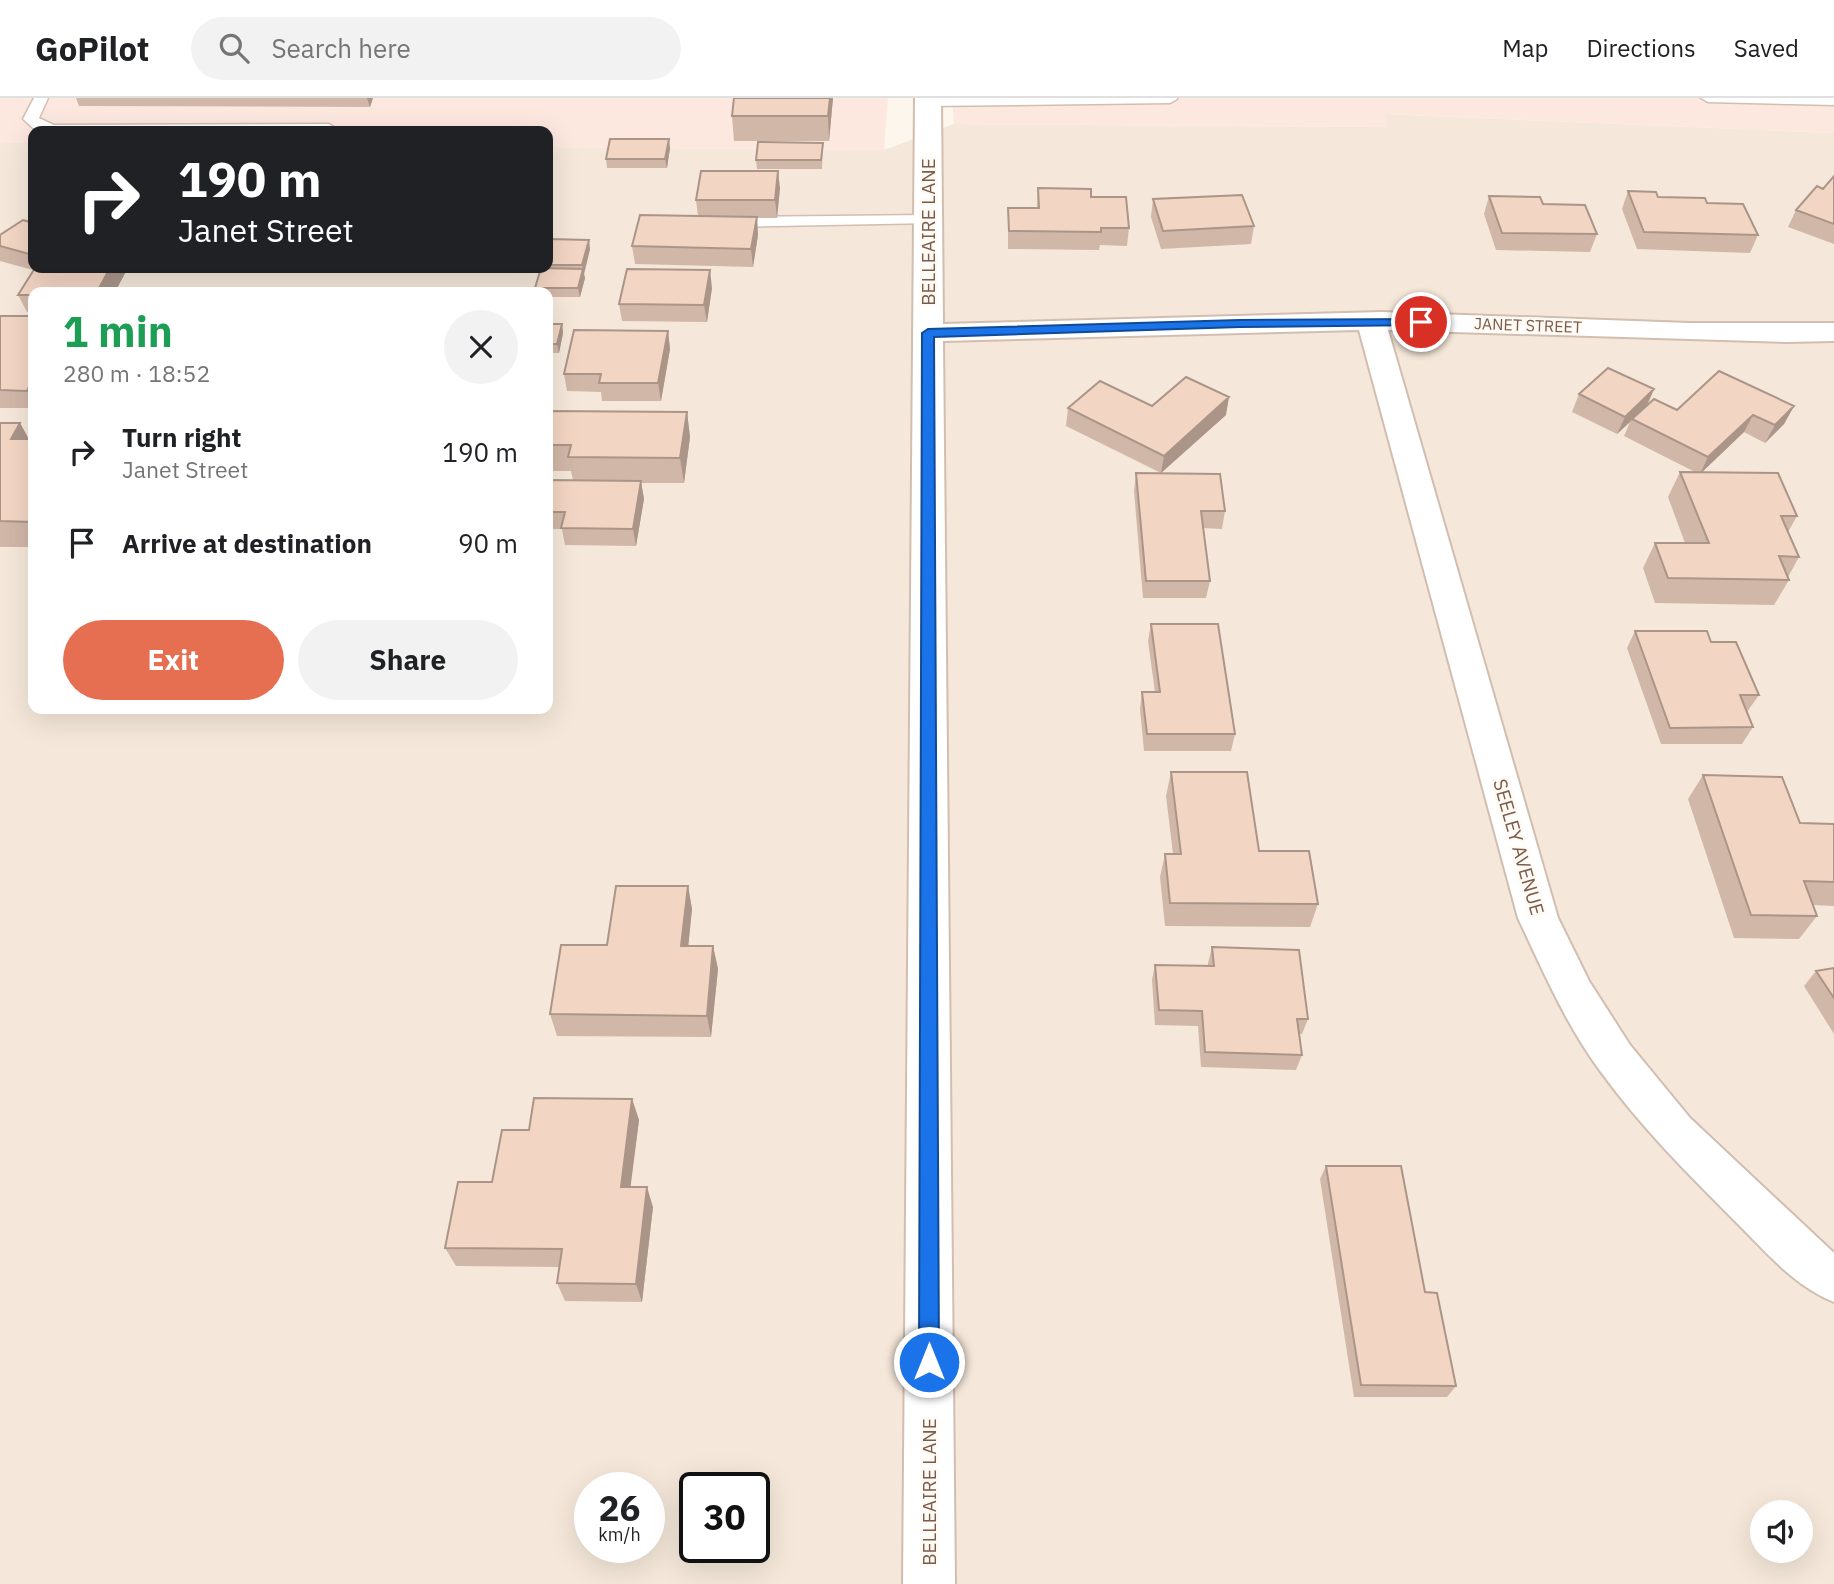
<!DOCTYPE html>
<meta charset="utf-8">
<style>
:root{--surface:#fff;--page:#f2f2f2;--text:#202124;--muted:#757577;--line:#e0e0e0;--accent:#e76f51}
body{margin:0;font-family:"IBM Plex Sans",sans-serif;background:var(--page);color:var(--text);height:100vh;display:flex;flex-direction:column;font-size:26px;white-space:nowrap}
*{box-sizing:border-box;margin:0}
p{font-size:23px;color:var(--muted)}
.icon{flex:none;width:38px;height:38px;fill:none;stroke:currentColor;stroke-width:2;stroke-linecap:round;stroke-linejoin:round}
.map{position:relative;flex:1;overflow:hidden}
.details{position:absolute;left:28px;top:189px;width:525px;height:427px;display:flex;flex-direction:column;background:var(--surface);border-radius:14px;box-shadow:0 7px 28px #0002}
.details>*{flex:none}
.banner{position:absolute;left:28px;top:28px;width:525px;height:147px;border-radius:14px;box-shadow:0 7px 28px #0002;background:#202124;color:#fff;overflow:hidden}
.controls{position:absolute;left:1750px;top:1402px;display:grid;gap:14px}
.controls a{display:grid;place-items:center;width:63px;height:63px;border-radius:50%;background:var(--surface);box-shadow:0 7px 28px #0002;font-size:35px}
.speed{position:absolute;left:574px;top:1374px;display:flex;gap:14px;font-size:35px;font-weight:700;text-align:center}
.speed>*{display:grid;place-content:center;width:91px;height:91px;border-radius:50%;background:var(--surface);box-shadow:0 7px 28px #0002;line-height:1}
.speed small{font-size:18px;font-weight:400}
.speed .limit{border:4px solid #111;border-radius:10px;background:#fff;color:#111}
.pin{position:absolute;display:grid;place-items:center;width:60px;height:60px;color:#fff;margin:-30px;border:4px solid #fff;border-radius:50%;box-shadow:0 2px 7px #0007}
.me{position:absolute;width:77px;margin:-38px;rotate:0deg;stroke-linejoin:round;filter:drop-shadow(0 0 5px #0008)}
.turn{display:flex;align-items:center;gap:24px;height:147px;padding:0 35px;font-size:32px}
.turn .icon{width:91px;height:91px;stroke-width:2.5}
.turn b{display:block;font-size:49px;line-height:60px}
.round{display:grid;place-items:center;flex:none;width:74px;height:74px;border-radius:37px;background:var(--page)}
.head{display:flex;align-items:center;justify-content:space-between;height:119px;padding:0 35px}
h1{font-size:42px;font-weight:700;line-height:52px;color:#1e9e55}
.button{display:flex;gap:14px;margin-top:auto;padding:14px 35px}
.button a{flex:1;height:80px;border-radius:42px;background:var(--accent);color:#fff;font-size:28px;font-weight:700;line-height:80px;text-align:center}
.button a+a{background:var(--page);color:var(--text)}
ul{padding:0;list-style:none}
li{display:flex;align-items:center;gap:21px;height:91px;padding:0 35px}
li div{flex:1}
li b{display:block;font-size:26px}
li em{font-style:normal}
header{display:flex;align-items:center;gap:42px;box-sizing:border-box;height:98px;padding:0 35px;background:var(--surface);border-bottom:2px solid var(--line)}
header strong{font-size:33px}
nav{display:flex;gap:38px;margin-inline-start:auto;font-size:24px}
.search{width:490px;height:63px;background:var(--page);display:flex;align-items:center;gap:18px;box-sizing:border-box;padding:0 24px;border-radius:38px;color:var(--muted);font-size:26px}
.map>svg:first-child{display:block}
</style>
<header>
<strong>GoPilot</strong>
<div class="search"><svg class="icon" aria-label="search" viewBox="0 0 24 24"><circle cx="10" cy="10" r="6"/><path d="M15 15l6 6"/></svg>Search here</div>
<nav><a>Map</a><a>Directions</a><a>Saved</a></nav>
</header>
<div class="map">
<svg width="1834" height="1486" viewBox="0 0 1834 1486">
<rect width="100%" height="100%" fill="#fdf6ec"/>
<path fill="#f5e8da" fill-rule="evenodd" d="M1384 16 1834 35V1486H0V45H33V170H548V49L884 52 954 26 1386 29ZM33 194H548V611H33ZM590 1390H649V1449H590ZM695 1390H754V1449H695ZM1762 1414H1801V1452H1762Z"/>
<path fill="#fde8e0" d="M0 0H888L884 52 548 49V33H33V45H0Z
M952 0H1834V35L1384 16 1387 29 954 26Z"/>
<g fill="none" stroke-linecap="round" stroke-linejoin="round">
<g stroke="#d1beb0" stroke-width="3">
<path id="service" d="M34 0H48L39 20 54 27 329 26 337 31 335 33H41L34 31 23 21Z
M926 0H1177V1L1170 5 928 8 921 4Z
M1701 0H1834V7L1708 4Z
M927 117 935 122 933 125 728 129 720 124 728 119Z"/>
</g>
<g stroke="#d1beb0" stroke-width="4">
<path id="minor" d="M915 0H941L943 226 1382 214 1689 225H1834V243L1786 244 1388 232 1558 820 1589 883 1630 947 1690 1020 1834 1155V1204C1794 1188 1766 1154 1736 1124 1688 1076 1641 1029 1601 974 1566 927 1543 873 1518 820L1359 232 943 243 955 1486H903Z"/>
</g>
<use href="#service" fill="#fff" fill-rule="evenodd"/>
<use href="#minor" fill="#fff" fill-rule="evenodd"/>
</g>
<path fill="#d1b7a8" d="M76 0H373L370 9 79 8Z
M734 0H833L829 43H734L732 18Z
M823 45 822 71H757L756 62Z
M670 50 667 70H607L606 61Z
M1834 78V146L1788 129 1796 112 1823 91Z
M780 90 777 120H757L758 137 753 169 635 166 632 148 698 118 696 102Z
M1038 90 1091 99 1129 130 1127 148 1100 147 1099 152 1008 151V110H1037Z
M1628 93 1658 99 1707 105 1758 137 1750 155 1637 151 1622 111Z
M1489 98 1543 106 1597 136 1590 154 1496 152 1484 116Z
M1153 101 1254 128 1251 146 1161 151 1151 119Z
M33 125V170H128L33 194V215L27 214 18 197 33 172 0 163V137Z
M548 141 590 151 584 176 585 180 580 199H548V194H536L535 190 541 170H548Z
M712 190 707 224 622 223 619 206Z
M0 218H33V310H0Z
M548 226H562L563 235 559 255H548Z
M668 233 670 251 661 303H602L601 294 567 293 564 276Z
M1654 291 1648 306 1677 312 1794 308 1784 326 1765 345 1744 334 1702 374 1797 418 1788 434 1799 459 1788 479 1789 482 1774 507 1655 505 1643 470 1655 445H1685L1668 399 1680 374H1695L1624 338 1630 324 1617 336 1572 314 1579 296Z
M1152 308 1226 317 1161 375 1066 328 1068 310Z
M548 313 687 314 690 339 684 385H641L644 401 636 448 565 447 562 431H548V382H573L571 373H548Z
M0 325H20L29 341H33V449H0Z
M1136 375 1225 413 1222 431 1203 430 1210 483 1206 500H1143L1134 393Z
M1151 526 1235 636 1231 653H1144L1140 611 1142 594H1155L1148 543Z
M1635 533 1711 544 1759 597 1747 614 1753 629 1742 646H1661L1627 550Z
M1171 674 1318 806 1310 829 1165 828 1160 779 1165 756H1173L1166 698Z
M1703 677 1800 725 1834 727V808L1813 807 1817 818 1799 841 1734 840 1688 701Z
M688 788 692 811 688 848H713L718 871 711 939 557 938 550 916 607 847Z
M1212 849 1308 921 1302 936H1299L1302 957 1296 972 1201 969 1198 928 1155 927 1152 882 1155 867 1208 868V865Z
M1834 870V936L1804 888 1816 873Z
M632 1001 639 1022 630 1089 653 1109 642 1204 565 1203 557 1185 559 1169 456 1168 445 1150 529 1032Z
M1326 1068 1425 1194 1456 1288 1447 1299H1354L1320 1081Z"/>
<path fill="#aa9588" d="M367 0H373L370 9Z
M830 0H833L829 43 828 18Z
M669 41 670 50 667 70 665 61Z
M778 73 780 90 777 120 775 102Z
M757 119 758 137 753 169 751 151Z
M589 142 590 151 584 176 585 180 580 199 578 190 583 171 582 167Z
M110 170H128L115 194H97Z
M710 172 712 190 707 224 704 207Z
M562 226 563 235 559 255 557 246Z
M668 233 670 251 661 303 658 285Z
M33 281V305L27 293Z
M1654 291 1646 309 1632 321 1630 324 1617 336 1625 319Z
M1229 299 1226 317 1161 375 1164 358Z
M1794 308 1784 326 1765 345 1775 327Z
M687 314 690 339 684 385 680 360Z
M1753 317 1744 334 1700 376 1708 359Z
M20 325 33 349 11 341Z
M641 383 644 401 636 448 633 431Z
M688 788 692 811 686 871 681 848Z
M713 848 718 871 711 939 707 918Z
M632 1001 639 1022 628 1109 621 1089Z
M647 1089 653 1109 642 1204 636 1186Z"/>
<path fill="#f3d5c3" stroke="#aa9588" stroke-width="2" d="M734 0H830L828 18H732Z
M124 32 178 33H123Z
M610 41H669L665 61H606Z
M758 44 823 45 821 62H756Z
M701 73H778L775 102H696Z
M1834 78V126L1796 112 1817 88 1823 91Z
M1038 90 1091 91V99H1126L1129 130H1101V134L1009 133 1008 110H1039Z
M1628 93 1656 94 1658 99 1705 100 1707 105 1743 106 1758 137 1644 134Z
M1242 97 1254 128 1163 133 1153 101Z
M1489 98 1540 99 1543 106 1585 107 1597 136 1502 135Z
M640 117 757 119 751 151 632 148Z
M23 122 33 125V157L0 148V137Z
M548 141 589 142 582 167H548Z
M35 170H110L97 194H33V197H18Z
M541 170 583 171 578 190H535Z
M627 171 710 172 704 207 619 206Z
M0 218H33V223L30 229H33V281L27 293 0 292Z
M548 226H562L557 246H548Z
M574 232 668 233 658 285H599L601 276H564Z
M1608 270 1654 291 1625 319 1579 296Z
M1719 273 1794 308 1775 327 1753 317 1708 359 1632 321 1654 301 1677 312Z
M1186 279 1229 299 1164 358 1068 310 1100 283 1152 308Z
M548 313 687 314 680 360 568 359 571 347H548Z
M0 325H20L11 341H33V424L0 423Z
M1680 374 1778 375 1797 418H1781L1799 459 1779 458 1789 482 1668 480 1655 445H1709Z
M1136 375 1220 376 1225 413H1201L1210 483H1146Z
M548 382 641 383 633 431 561 430 565 414H548Z
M1151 526H1218L1235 636H1147L1142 594H1160Z
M1635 533H1707L1711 544H1736L1759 597H1740L1753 629 1670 630Z
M1171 674H1247L1259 753H1309L1318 806 1170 805 1165 756H1181Z
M1703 677 1782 679 1800 725 1834 726V784L1804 783 1817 818 1751 817Z
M616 788H688L681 848H713L707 918 550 916 561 847H607Z
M1212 849 1299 852 1308 921H1297L1302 957 1205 954 1202 913 1159 912 1155 867 1214 868Z
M1834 870V900L1816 873Z
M534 1000 632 1001 621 1089H647L636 1186 557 1185 562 1151 445 1150 458 1084H492L502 1032H529Z
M1326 1068H1401L1425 1194 1437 1195 1456 1288 1361 1287Z"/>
<path fill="#1a73e8" stroke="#114b97" stroke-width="2" d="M1421 221 1426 222V227L1240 229 934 239 939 1264 936 1271 929 1274 922 1271 919 1264 922 235 928 231 1240 222Z"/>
<g text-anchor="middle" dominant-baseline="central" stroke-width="5" stroke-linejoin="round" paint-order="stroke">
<g font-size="16" fill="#7a5c4d" stroke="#fffaf3">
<text transform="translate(1528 227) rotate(2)">JANET STREET</text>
</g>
<g font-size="19" fill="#7a5c4d" stroke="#fffaf3">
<text transform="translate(928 134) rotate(-90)">BELLEAIRE LANE</text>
<text transform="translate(1519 749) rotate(74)">SEELEY AVENUE</text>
<text transform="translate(929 1394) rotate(-90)">BELLEAIRE LANE</text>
</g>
</g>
</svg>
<div class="controls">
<a><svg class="icon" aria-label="sound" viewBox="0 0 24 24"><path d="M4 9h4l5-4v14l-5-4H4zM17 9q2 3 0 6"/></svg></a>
</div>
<div class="speed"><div>26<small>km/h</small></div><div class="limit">30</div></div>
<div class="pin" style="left:1421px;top:224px;background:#d93025"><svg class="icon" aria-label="arrive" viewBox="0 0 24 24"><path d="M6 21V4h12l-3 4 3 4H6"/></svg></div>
<svg class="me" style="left:929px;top:1264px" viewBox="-20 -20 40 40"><circle r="17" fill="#1a73e8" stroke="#fff" stroke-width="3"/><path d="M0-11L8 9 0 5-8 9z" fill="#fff"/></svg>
<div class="banner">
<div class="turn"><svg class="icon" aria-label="right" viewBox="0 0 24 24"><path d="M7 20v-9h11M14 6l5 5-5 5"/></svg><div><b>190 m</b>Janet Street</div></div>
</div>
<section class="details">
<div class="head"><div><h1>1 min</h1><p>280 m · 18:52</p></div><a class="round"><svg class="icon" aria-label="close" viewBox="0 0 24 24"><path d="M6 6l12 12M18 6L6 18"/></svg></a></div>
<ul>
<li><svg class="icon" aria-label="right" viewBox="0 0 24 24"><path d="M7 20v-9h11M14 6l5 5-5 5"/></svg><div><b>Turn right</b><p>Janet Street</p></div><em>190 m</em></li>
<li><svg class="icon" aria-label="arrive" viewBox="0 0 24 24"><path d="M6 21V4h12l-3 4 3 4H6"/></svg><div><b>Arrive at destination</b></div><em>90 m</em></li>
</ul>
<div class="button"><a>Exit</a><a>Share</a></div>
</section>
</div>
